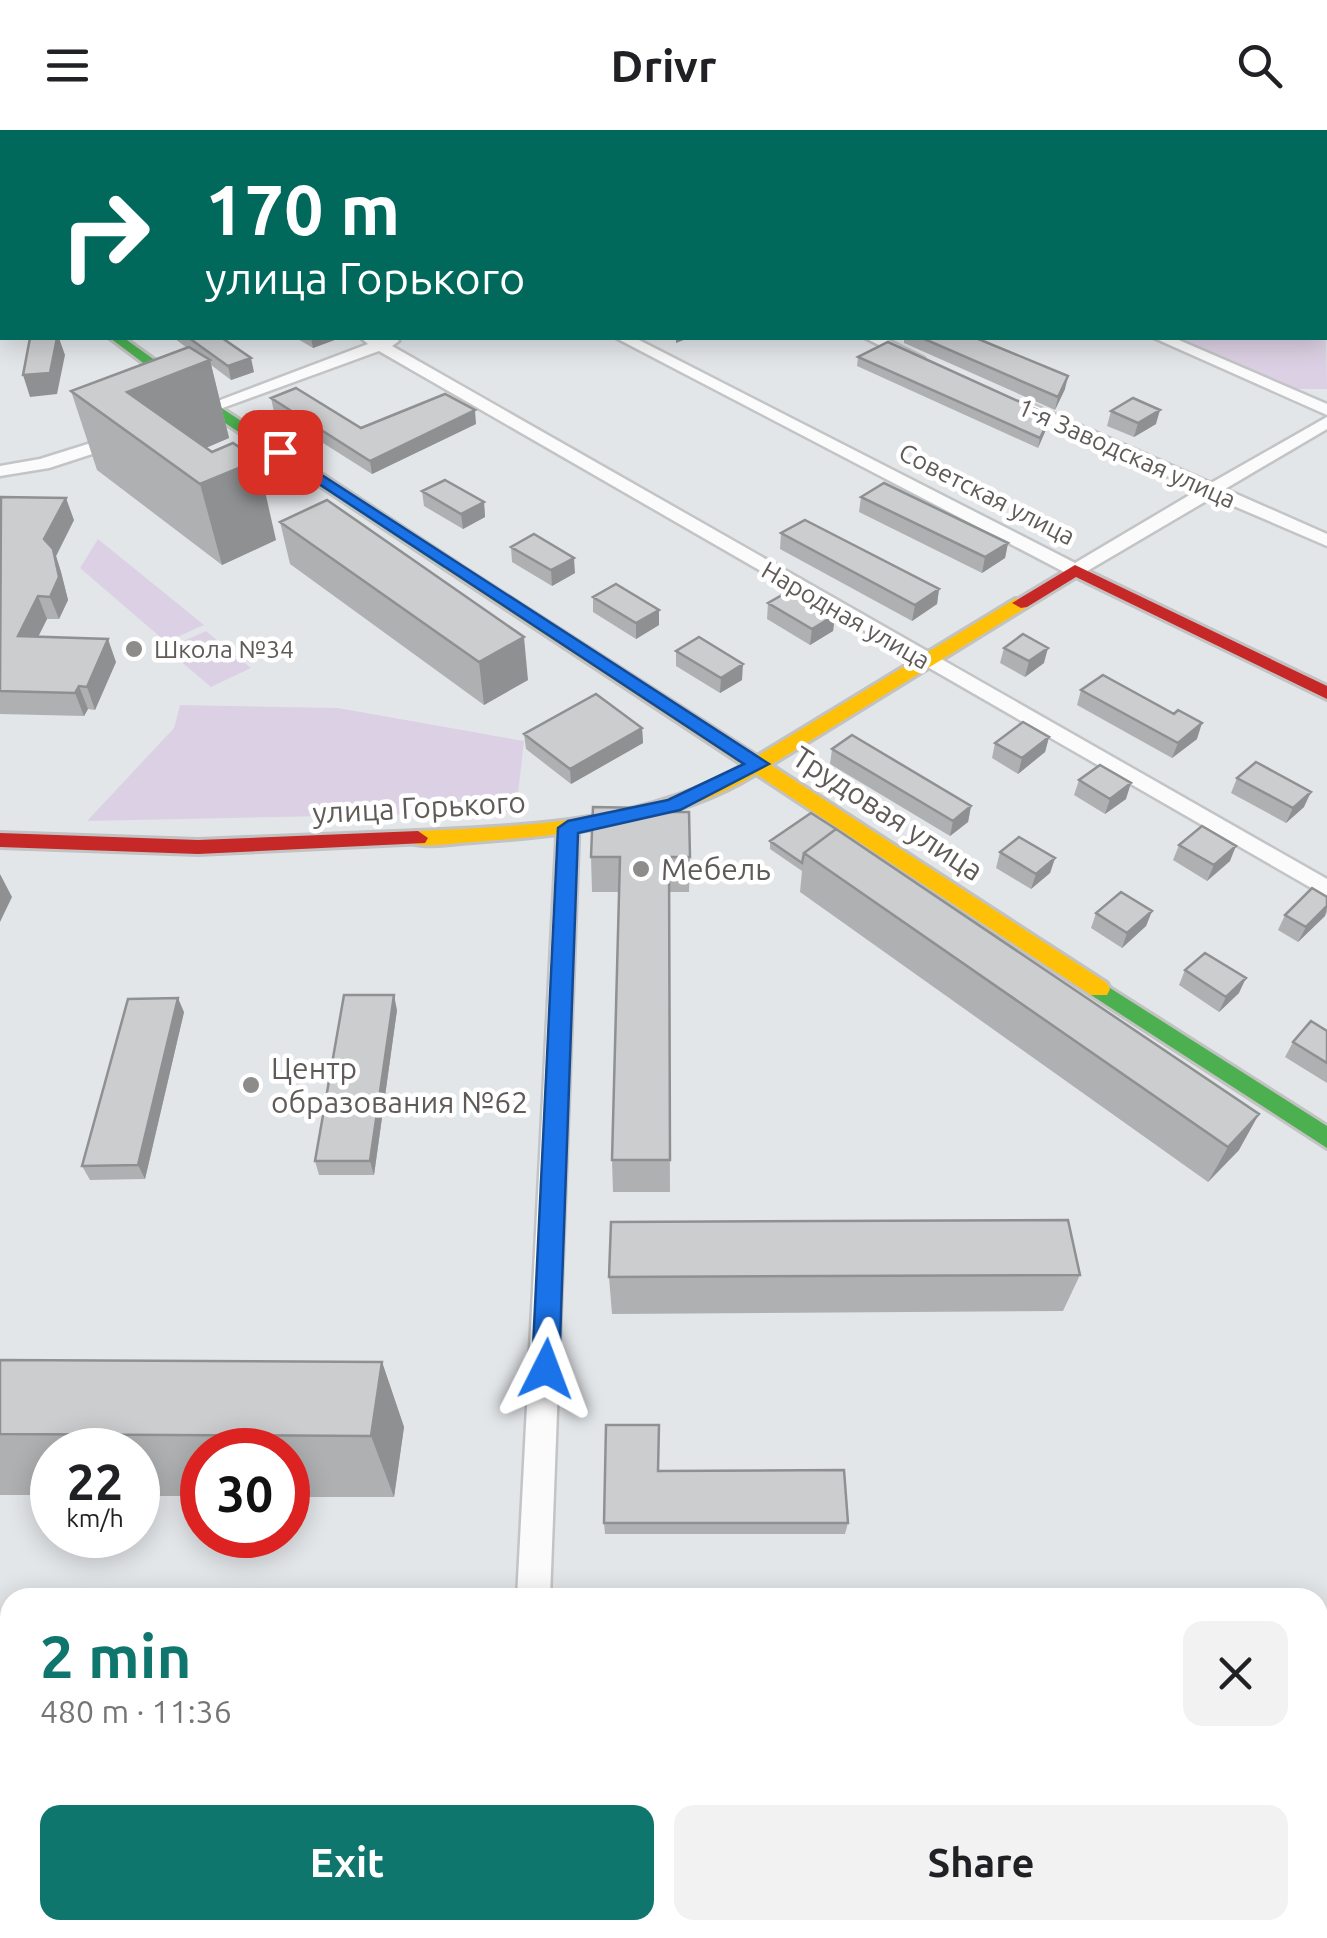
<!DOCTYPE html>
<meta charset="utf-8">
<style>
:root{--surface:#fff;--page:#f2f2f2;--text:#202124;--muted:#757577;--accent:#0f766e}
body{margin:0;font-family:Ubuntu,sans-serif;background:var(--page);color:var(--text);height:100vh;display:flex;flex-direction:column;font-size:38px;white-space:nowrap}
*{box-sizing:border-box;margin:0}
p{font-size:32px;color:var(--muted)}
.icon{flex:none;width:55px;height:55px;fill:none;stroke:currentColor;stroke-width:2;stroke-linecap:round;stroke-linejoin:round}
.map{position:relative;flex:1;overflow:hidden}
.details{position:absolute;left:0px;top:1458px;width:1328px;height:352px;display:flex;flex-direction:column;background:var(--surface);border-radius:30px 30px 0 0;box-shadow:0 5px 25px #0003}
.details>*{flex:none}
.top-card{position:absolute;left:0px;top:0px;width:1328px;height:210px;box-shadow:0 5px 25px #0003;background:#00695c;color:#fff;overflow:hidden}
.speed{position:absolute;left:30px;top:1298px;display:flex;gap:20px;font-size:50px;font-weight:700;text-align:center}
.speed>*{display:grid;place-content:center;width:130px;height:130px;border-radius:50%;background:var(--surface);box-shadow:0 5px 25px #0003;line-height:1}
.speed small{font-size:25px;font-weight:400}
.speed .limit{border:15px solid #d22;background:#fff;color:#111}
.pin{position:absolute;display:grid;place-items:center;width:85px;height:85px;color:#fff;margin:-42px;border-radius:20px;box-shadow:0 5px 15px #0006}
.me{position:absolute;width:110px;margin:-55px;rotate:3deg;stroke-linejoin:round;filter:drop-shadow(0 0 8px #0008)}
.turn{display:flex;align-items:center;gap:35px;height:210px;padding:0 40px;font-size:45px}
.turn .icon{width:130px;height:130px;stroke-width:2.5}
.turn b{display:block;font-size:70px;line-height:85px}
.round{display:grid;place-items:center;flex:none;width:105px;height:105px;border-radius:20px;background:var(--page)}
.headline{display:flex;align-items:center;justify-content:space-between;height:170px;padding:0 40px}
h1{font-size:60px;font-weight:700;line-height:75px;color:var(--accent)}
.cta{display:flex;gap:20px;margin-top:auto;padding:20px 40px}
.cta a{flex:1;height:115px;border-radius:20px;background:var(--accent);color:#fff;font-size:40px;font-weight:700;line-height:115px;text-align:center}
.cta a+a{background:var(--page);color:var(--text)}
header{display:flex;justify-content:space-between;align-items:center;height:130px;padding:0 40px;background:var(--surface);font-size:45px;font-weight:700}
.map>svg:first-child{display:block}
</style>
<header><svg class="icon" aria-label="menu" viewBox="0 0 24 24"><path d="M4 6h16M4 12h16M4 18h16"/></svg>Drivr<svg class="icon" aria-label="search" viewBox="0 0 24 24"><circle cx="10" cy="10" r="6"/><path d="M15 15l6 6"/></svg></header>
<div class="map">
<svg width="1327" height="1808" viewBox="0 0 1327 1808">
<rect width="100%" height="100%" fill="#e3e6e9"/>
<path fill="#dcd1e4" d="M1325 148 1327 259H1295L1175 208H1325Z
M98 409 204 495 166 512 80 438Z
M206 501 251 538 211 557 166 519Z
M180 575 338 578 524 611 516 682 87 691 174 598Z"/>
<g fill="none" stroke-linecap="round" stroke-linejoin="round">
<g stroke="#c3c4c5" stroke-width="5">
<path id="street" d="M228 0H243L244 2H230Z
M2 48V56L0 57V49Z
M0 118H2V128H0Z
M361 208H396L399 211 392 216 1327 749V767L379 221 195 288 181 285 368 214Z
M616 208H635L1075 433 1198 360 1015 278V272H1027L1211 353 1327 287V299L1225 359 1327 404V416L1213 367 1082 444H1068Z
M865 208H884L924 228 911 231Z
M1154 208H1174L1327 274V285Z
M123 303 129 304V312L49 338 0 346V336L40 329Z
M568 690 579 698 550 1468H517L557 698Z
M0 1561H10V1595H0Z
M1318 1575H1327V1609H1318Z
M495 1800H533L532 1808H494Z"/>
</g>
<g stroke="#c2c2c3" stroke-width="6">
<path id="fast" d="M110 208H124L220 277 458 434 456 438H444L210 283Z
M1099 851 1327 996V1018L1091 865 1088 859Z"/>
</g>
<g stroke="#c2c2c3" stroke-width="6">
<path id="slow" d="M450 429 757 626 1015 469H1027V477L771 635 1107 853 1110 859 1107 865H1091L756 644C674 695 567 705 473 712 453 713 430 718 411 713L408 708 411 703 418 701C525 696 649 692 743 635L444 438V430Z"/>
</g>
<g stroke="#c2c2c3" stroke-width="6">
<path id="jam" d="M1075 435 1327 556V569L1076 447 1027 477 1021 478 1012 473Z
M418 701 428 708 425 713 198 724 0 717V703L198 710Z"/>
</g>
<use href="#street" fill="#fbfbfc" fill-rule="evenodd"/>
<use href="#fast" fill="#4caf50" fill-rule="evenodd"/>
<use href="#slow" fill="#ffc107" fill-rule="evenodd"/>
<use href="#jam" fill="#c62828" fill-rule="evenodd"/>
</g>
<path fill="#afb0b2" d="M308 0H403L400 2H308Z
M174 208H222L254 242 231 250 211 235 229 308 206 318 276 410 222 435 97 340 71 261 187 218Z
M296 208H340L313 218Z
M904 208H976L1065 259 1055 280 904 213Z
M858 227 1051 286 1048 295 1038 318 857 236Z
M271 268 361 298 476 294 372 344 274 282Z
M1111 281 1156 294 1134 307 1107 296Z
M422 361 484 372 485 387 463 399 424 376Z
M861 367 1008 413 1005 428 982 443 859 382Z
M0 368 74 390 56 426 61 442 68 470 59 489H47L38 507 116 532 95 580 88 579 84 586 0 584Z
M280 392 528 550 484 575 290 434Z
M781 403 939 459 937 474 912 491 780 419Z
M511 417 575 443 552 456 512 432Z
M593 467 659 495 636 509 593 482Z
M768 473 835 485 833 501 810 515 767 489Z
M1004 518 1044 533 1025 547 1000 533Z
M676 521 742 550 720 563 676 536Z
M1081 560 1197 609 1172 628 1077 575Z
M642 598 643 613 571 654 526 619 524 604Z
M1049 607 1045 622 1018 644 992 628 995 613Z
M832 619 971 676 968 692 950 706 830 634Z
M1237 648 1304 677 1286 693 1231 663Z
M1079 650 1126 669 1105 684 1074 665Z
M647 682 690 727 689 762H669L670 1062H613L612 1030 619 762H592L591 727Z
M811 683 1239 1020 1208 1052 800 762 802 741 770 719V711Z
M1179 715 1230 731 1207 751 1173 730Z
M1000 722 1055 728 1050 743 1031 759 996 738Z
M1327 767V782L1325 786 1298 812 1278 800 1285 785Z
M1152 781 1146 796 1122 818 1091 798 1096 783Z
M1185 840 1239 863 1219 882 1179 855Z
M397 880 374 1045H319L315 1031Z
M184 882 145 1049 90 1050 82 1036Z
M1327 901V953L1285 927 1293 912Z
M1080 1145 1063 1181 612 1184 609 1147Z
M0 1230 382 1232 404 1297 394 1367H288V1320H202V1366H138V1320H52V1365H0Z
M658 1341 848 1393 845 1404H605L604 1393Z
M1021 1800H1318L1327 1808H1022Z"/>
<path fill="#8f9091" d="M46 0H64L63 2H44Z
M379 0H403L400 2H376Z
M57 208H59L65 225 57 264 30 267 23 245Z
M311 208H340L313 218Z
M676 208H689L676 213Z
M251 228 254 242 231 250 228 236Z
M210 230 229 308 170 333 127 262Z
M1068 246 1065 259 1055 280 1058 267Z
M475 280 476 294 372 344 370 331Z
M1160 280 1156 294 1134 307 1138 293Z
M1051 286 1048 295 1038 318 1040 308Z
M258 330 276 410 222 435 200 354Z
M66 368 74 390 56 426 61 442 68 470 59 489 50 467 44 409Z
M484 372 485 387 463 399 461 384Z
M1008 413 1005 428 982 443 985 427Z
M574 428 575 443 552 456 551 440Z
M939 459 937 474 912 491 915 475Z
M38 466 47 489 27 529 18 506Z
M659 480V495L636 509V493Z
M835 485 833 501 810 515 812 499Z
M524 507 528 550 484 575 479 532Z
M108 509 116 532 95 580 87 557Z
M1048 518 1044 533 1025 547 1029 531Z
M743 534 742 550 720 563 721 548Z
M79 556 88 579 84 586 75 563Z
M1202 593 1197 609 1172 628 1178 613Z
M642 598 643 613 571 654 570 639Z
M1049 607 1045 622 1018 644 1022 628Z
M1131 653 1126 669 1105 684 1110 669Z
M1311 662 1304 677 1286 693 1293 678Z
M971 676 968 692 950 706 953 691Z
M1236 716 1230 731 1207 751 1214 735Z
M1055 728 1050 743 1031 759 1036 744Z
M0 744 12 767 0 792Z
M1327 776 1325 786 1298 812 1306 797Z
M1152 781 1146 796 1122 818 1127 803Z
M1246 848 1239 863 1219 882 1226 867Z
M394 865 397 880 374 1045 370 1031Z
M178 868 184 882 145 1049 138 1035Z
M1259 984 1239 1020 1208 1052 1228 1017Z
M382 1232 404 1297 394 1367 371 1306Z"/>
<path fill="#cccdcf" stroke="#8f9091" stroke-width="2.5" d="M5 0H46L44 2H3Z
M353 0H379L376 2Z
M885 0H954L960 2H878Z
M30 208H57L50 243 23 245Z
M189 208H222L251 228 228 236Z
M922 208H976L1068 246 1058 267Z
M888 212 1051 286 1040 308 858 227Z
M189 217 210 230 127 262 212 322 233 313 258 330 200 354 71 261Z
M296 258 361 298 445 264 475 280 370 331 271 268Z
M1133 268 1160 280 1138 293 1111 281Z
M445 350 484 372 461 384 422 361Z
M884 353 1008 413 985 427 861 367Z
M1 367 66 368 44 409 53 419 59 447 50 467 38 466 18 506 108 509 87 557 79 556 75 563 0 561Z
M327 370 524 507 479 532 280 392Z
M805 390 939 459 915 475 781 403Z
M534 404 574 428 551 440 511 417Z
M616 454 659 480 636 493 593 467Z
M791 460 835 485 812 499 768 473Z
M1023 504 1048 518 1029 531 1004 518Z
M699 507 743 534 721 548 676 521Z
M1103 545 1174 584 1178 580 1202 593 1178 613 1081 560Z
M596 564 642 598 570 639 524 604Z
M1023 592 1049 607 1022 628 995 613Z
M852 605 971 676 953 691 832 619Z
M1256 632 1311 662 1293 678 1237 648Z
M1100 635 1131 653 1110 669 1079 650Z
M593 677 647 678V682H689L690 727H669L670 1030H612L620 727H591Z
M811 683 836 699 804 723 802 733 770 711Z
M1202 696 1236 716 1214 735 1179 715Z
M836 699 1259 984 1228 1017 804 723Z
M1019 707 1055 728 1036 744 1000 722Z
M1312 758 1327 767V776L1306 797 1285 785Z
M1121 762 1152 781 1127 803 1096 783Z
M1205 823 1246 848 1226 867 1185 840Z
M344 865H394L370 1031H315Z
M178 868 138 1035 82 1036 128 869Z
M1311 891 1327 901V933L1293 912Z
M1068 1090 1080 1145 609 1147 611 1092Z
M0 1230 382 1232 371 1306 0 1304Z
M606 1295H659L658 1341 844 1340 848 1393H604Z
M1318 1750H1327V1808H1060L1059 1800H1318Z"/>
<path fill="#1a73e8" stroke="#114b97" stroke-width="2.5" d="M280 318 769 634 680 680 578 703 559 1239 555 1248 546 1252 536 1248 532 1239 558 698 568 691 668 670 744 634 275 325 272 322Z"/>
<g fill="#8e8c8b" stroke="#fff" stroke-width="4">
<circle cx="134" cy="519" r="10"/>
<circle cx="641" cy="739" r="10"/>
<circle cx="251" cy="955" r="10"/>
</g>
<g text-anchor="middle" dominant-baseline="central" stroke-width="9" stroke-linejoin="round" paint-order="stroke">
<g font-size="25" fill="#605b59" stroke="#fff">
<text transform="translate(1127 323) rotate(24)">1-я Заводская улица</text>
<text transform="translate(987 364) rotate(27)">Советская улица</text>
<text transform="translate(846 485) rotate(30)">Народная улица</text>
</g>
<g font-size="25" fill="#605b59" stroke="#fff" text-anchor="start">
<text x="154" y="519">Школа №34</text>
</g>
<g font-size="30" fill="#605b59" stroke="#fff">
<text transform="translate(419 677) rotate(-3)">улица Горького</text>
<text transform="translate(888 683) rotate(33)">Трудовая улица</text>
</g>
<g font-size="30" fill="#605b59" stroke="#fff" text-anchor="start">
<text x="661" y="739">Мебель</text>
<text x="271" y="938">Центр<tspan x="271" dy="34">образования №62</tspan></text>
</g>
</g>
</svg>
<div class="speed"><div>22<small>km/h</small></div><div class="limit">30</div></div>
<div class="pin" style="left:280px;top:322px;background:#d93025"><svg class="icon" aria-label="arrive" viewBox="0 0 24 24"><path d="M6 21V4h12l-3 4 3 4H6"/></svg></div>
<svg class="me" style="left:546px;top:1239px" viewBox="-20 -20 40 40"><path d="M0-17L14 15 0 8-14 15z" fill="#1a73e8" stroke="#fff" stroke-width="4"/></svg>
<div class="top-card">
<div class="turn"><svg class="icon" aria-label="right" viewBox="0 0 24 24"><path d="M7 20v-9h11M14 6l5 5-5 5"/></svg><div><b>170 m</b>улица Горького</div></div>
</div>
<section class="details">
<div class="headline"><div><h1>2 min</h1><p>480 m · 11:36</p></div><a class="round"><svg class="icon" aria-label="close" viewBox="0 0 24 24"><path d="M6 6l12 12M18 6L6 18"/></svg></a></div>
<div class="cta"><a>Exit</a><a>Share</a></div>
</section>
</div>
